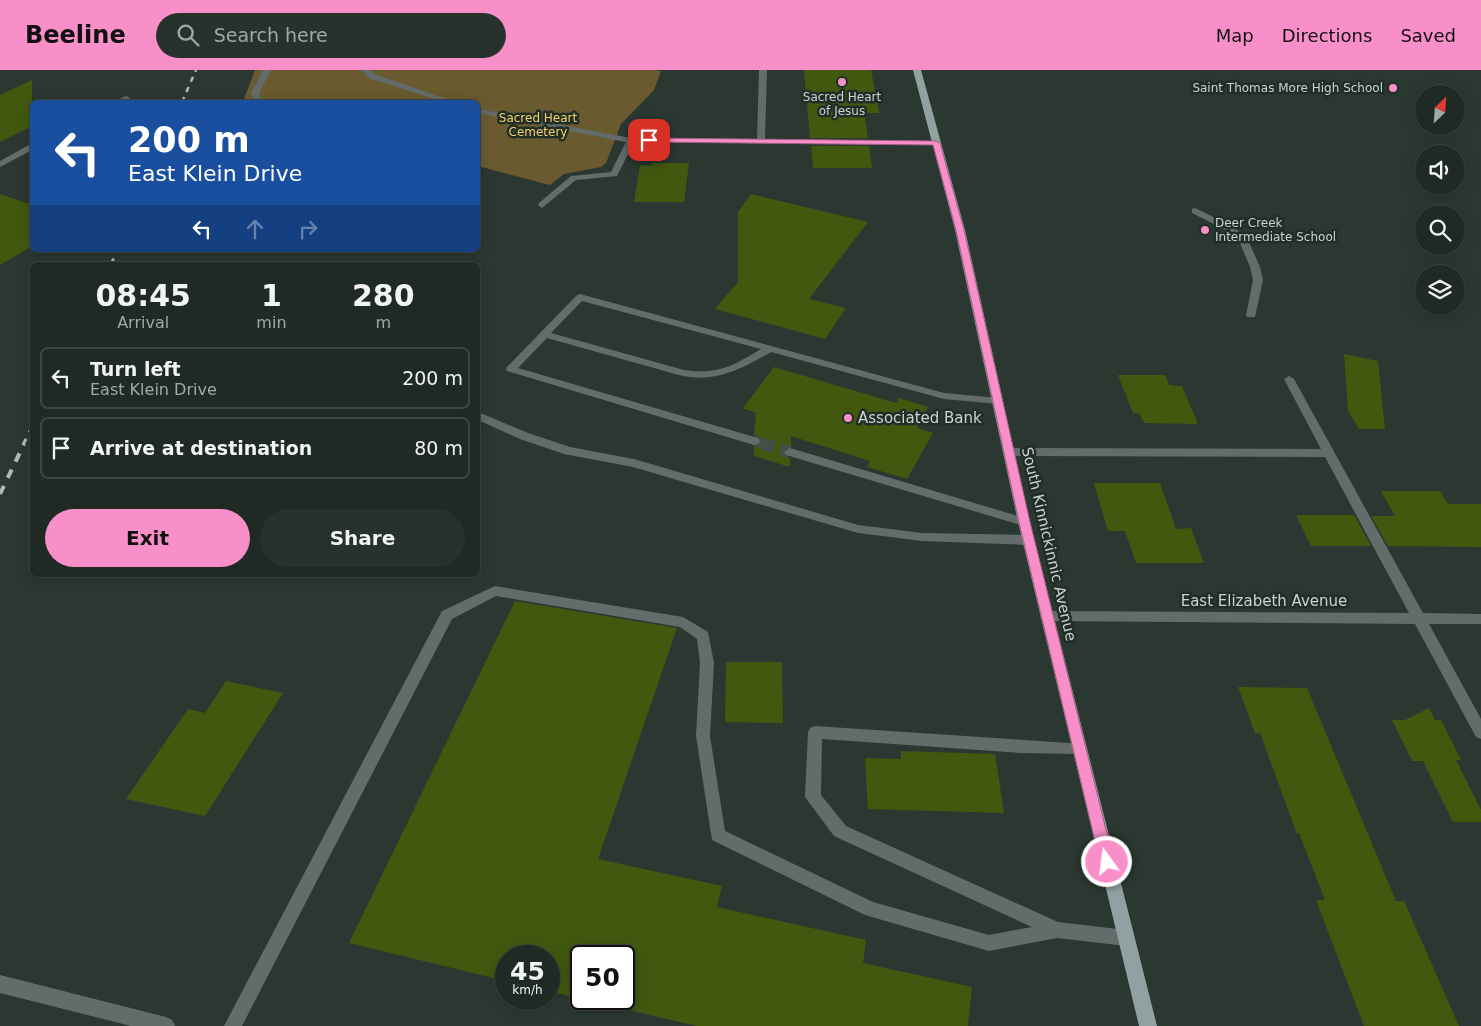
<!DOCTYPE html>
<style>
:root{--surface:#202a25;--page:#28322d;--text:#f1f3f6;--muted:#a2a7a7;--line:#3d4642;--accent:#f98fc9}
body{margin:0;font-family:"DejaVu Sans",sans-serif;background:var(--page);color:var(--text);height:100vh;display:flex;flex-direction:column;font-size:19px;white-space:nowrap}
*{box-sizing:border-box;margin:0}
p{font-size:16px;color:var(--muted)}
.icon{flex:none;width:28px;height:28px;fill:none;stroke:currentColor;stroke-width:2;stroke-linecap:round;stroke-linejoin:round}
.map{position:relative;flex:1;overflow:hidden}
.details{position:absolute;left:30px;top:192px;width:450px;height:315px;display:flex;flex-direction:column;background:var(--surface);border-radius:8px;box-shadow:0 2px 12px #0003,0 0 0 1px var(--line)}
.details>*{flex:none}
.banner{position:absolute;left:30px;top:30px;width:450px;height:152px;border-radius:8px;box-shadow:0 2px 12px #0003,0 0 0 1px var(--line);background:#1a4fa0;color:#fff;overflow:hidden}
.needle{width:32px;rotate:25deg}
.tools{position:absolute;left:1415px;top:15px;display:grid;gap:10px}
.tools a{display:grid;place-items:center;width:50px;height:50px;border-radius:50%;background:var(--surface);box-shadow:0 2px 12px #0003,0 0 0 1px var(--line);font-size:25px}
.speed{position:absolute;left:495px;top:875px;display:flex;gap:10px;font-size:25px;font-weight:700;text-align:center}
.speed>*{display:grid;place-content:center;width:65px;height:65px;border-radius:50%;background:var(--surface);box-shadow:0 2px 12px #0003,0 0 0 1px var(--line);line-height:1}
.speed small{font-size:12px;font-weight:400}
.speed .limit{border:2px solid #111;border-radius:8px;background:#fff;color:#111}
.pin{position:absolute;display:grid;place-items:center;width:42px;height:42px;color:#fff;margin:-21px;border-radius:10px;box-shadow:0 2px 8px #0006}
.me{position:absolute;width:55px;margin:-28px;rotate:346deg;stroke-linejoin:round;filter:drop-shadow(0 0 4px #0008)}
.turn{display:flex;align-items:center;gap:18px;height:105px;padding:0 15px;font-size:22px}
.turn .icon{width:65px;height:65px;stroke-width:2.5}
.turn b{display:block;font-size:35px;line-height:42px}
.lanes{display:flex;align-items:center;height:48px;padding:0 15px;background:#0003;justify-content:center;gap:25px;direction:ltr}
.lanes .off{opacity:.35}
.eta{display:flex;justify-content:space-evenly;align-items:center;height:85px;text-align:center}
.eta b{font-size:30px;font-weight:700;line-height:35px}
.cta{display:flex;gap:10px;margin-top:auto;padding:10px 15px}
.cta a{flex:1;height:58px;border-radius:30px;background:var(--accent);color:#111;font-size:20px;font-weight:700;line-height:58px;text-align:center}
.cta a+a{background:var(--page);color:var(--text)}
ul{padding:0;list-style:none}
li{display:flex;align-items:center;gap:15px;height:62px;margin:0 10px 8px;padding:0 5px;border:2px solid var(--line);border-radius:8px}
li div{flex:1}
li b{display:block;font-size:19px}
li em{font-style:normal}
header{display:flex;align-items:center;gap:30px;box-sizing:border-box;height:70px;padding:0 25px;background:var(--accent);color:#111}
header strong{font-size:24px}
nav{display:flex;gap:28px;margin-inline-start:auto;font-size:18px}
.search{width:350px;height:45px;background:var(--page);display:flex;align-items:center;gap:12px;box-sizing:border-box;padding:0 18px;border-radius:28px;color:var(--muted);font-size:19px}
.map>svg:first-child{display:block}
</style>
<header>
<strong>Beeline</strong>
<div class="search"><svg class="icon" aria-label="search" viewBox="0 0 24 24"><circle cx="10" cy="10" r="6"/><path d="M15 15l6 6"/></svg>Search here</div>
<nav><a>Map</a><a>Directions</a><a>Saved</a></nav>
</header>
<div class="map">
<svg width="1481" height="956" viewBox="0 0 1481 956">
<rect width="100%" height="100%" fill="#2b3831"/>
<path fill="#695b2f" d="M255 0H655L661 1 654 20 621 54 606 93 601 97 564 104 550 115 478 96V32H243Z"/>
<path fill="#41590f" d="M804 0H871L879 43H864L868 68H810Z
M32 10V56L0 72V25Z
M811 76H869L872 98H813Z
M652 93H689L684 132H634L640 95 652 96Z
M0 124 32 135V176L0 195Z
M751 124 868 152 809 229 846 238 825 269 715 239 738 212V142Z
M1344 284 1378 291 1385 359H1359L1348 341Z
M774 297 896 333 899 328 928 337 917 358 933 363 907 409 867 397 870 391 791 366V376L782 382 784 386 790 388V397L754 386V377L758 376 762 372 760 367 754 365 756 343 743 338Z
M1118 305H1165L1169 315 1182 316 1198 354 1144 353 1139 343H1133Z
M1094 413H1160L1176 459 1191 458 1204 493H1136L1125 461H1108Z
M1381 421H1440L1448 434H1481V477L1388 476 1371 446H1395Z
M1296 445H1354L1371 476H1311Z
M515 531 677 558 598 789 722 816 717 837 866 870 863 893 972 917 968 956H697L582 929H624V886H581V929L549 921V886H506V911L349 873Z
M726 592H782L783 653 725 652Z
M226 611 283 623 205 746 126 729 188 639 205 643Z
M1238 617 1307 618 1396 831H1404L1459 956H1364L1316 830H1325L1299 763 1297 764 1260 663H1255Z
M1429 638 1435 650H1441L1461 690H1456L1481 740V752H1453L1423 691H1412L1392 650H1405Z
M901 681 995 684 1004 743 868 739 865 688 901 689Z"/>
<g fill="none" stroke-linecap="round" stroke-linejoin="round">
<path stroke="#434f49" stroke-width="10" stroke-dasharray="10 5" stroke-linecap="butt" d="M754 371 768 375"/>
<path stroke="#434f49" stroke-width="12" stroke-dasharray="12 6" stroke-linecap="butt" d="M763 374 790 382"/>
<path fill="#636c6b" fill-rule="evenodd" d="M263 0H271L259 23 262 32H255L251 23Z
M362 0H370L374 4 455 32H445L368 8Z
M759 0H767L765 69 936 71 940 73 936 75 634 72 617 106 576 110 542 138 538 135 539 133 571 106 611 102 626 72 478 43V39L631 68 757 69Z
M126 26 130 28C126 33 119 33 113 32Z
M29 75H32V80L0 97V91Z
M1195 138 1234 157 1248 170 1260 197 1263 210 1255 247H1247L1246 245 1253 210 1250 197 1239 171 1228 161 1192 143V139Z
M580 224 944 323 998 328 1003 331 998 334 944 329 771 282C741 299 714 314 679 305L547 268 518 298 758 368 760 371 758 374 754 375 507 301 506 299 507 297 577 225ZM582 231 761 279C733 296 717 305 684 300L551 263Z
M1289 306 1294 309 1423 543 1481 544V554H1429L1481 649V669L1476 667 1415 554 1047 551 1042 550 1040 546 1042 542 1047 541 1409 543 1325 387 1009 386 1003 382 1009 378 1321 379 1284 309Z
M478 342 528 363 570 377 634 389 858 455 922 463 1028 465 1032 467 1034 470 1032 473 1028 475 922 471 858 463 633 397 564 384 520 369 478 350Z
M790 378 1028 449 1030 452 1024 456 786 385 784 382Z
M495 516 683 547 708 562 714 593 710 666 725 761 873 832 989 865 1032 857 834 766 805 727 808 662 810 658 815 656 1084 674 1086 678 1084 682 1079 684 1021 683 822 669 821 725 846 756 1058 852 1126 860 1132 862 1134 868 1132 874 1126 876 1057 868 989 881 865 845 712 770 696 666 700 593 697 569 680 557 496 526 452 549 242 956H224L442 541Z
M0 905 166 947 172 950 175 956H131L0 923Z"/>
<path fill="#91a1a1" fill-rule="evenodd" d="M913 0H921L965 160 1030 452 1157 956H1139L1018 452 955 160Z"/>
<path stroke="#b1b9b5" stroke-width="2.5" stroke-dasharray="5.5 5.5" stroke-linecap="butt" d="M182 32 196 0"/>
<path stroke="#b1b9b5" stroke-width="3" stroke-dasharray="7 7" stroke-linecap="butt" d="M111 195 117 180
M23 375 32 357"/>
<path stroke="#b1b9b5" stroke-width="4" stroke-dasharray="9 9" stroke-linecap="butt" d="M0 424 24 374"/>
</g>
<path fill="#f98fc9" stroke="#a25d83" d="M649 68 936 71 940 73 964 160 1030 452 1114 792 1112 797 1107 799 1102 797 1100 792 1019 452 956 160 933 75 647 72V69Z"/>
<g fill="#f98fc9" stroke="#212e27" stroke-width="2">
<circle cx="842" cy="12" r="5"/>
<circle cx="1393" cy="18" r="5"/>
<circle cx="1205" cy="160" r="5"/>
<circle cx="848" cy="348" r="5"/>
</g>
<g text-anchor="middle" dominant-baseline="central" stroke-width="5" stroke-linejoin="round" paint-order="stroke">
<g font-size="12" fill="#cbd3cf" stroke="#212e27" text-anchor="end">
<text x="1383" y="18">Saint Thomas More High School</text>
<text x="842" y="27" text-anchor="middle">Sacred Heart<tspan x="842" dy="14">of Jesus</tspan></text>
<text x="1215" y="153" text-anchor="start">Deer Creek<tspan x="1215" dy="14">Intermediate School</tspan></text>
</g>
<g font-size="12" fill="#f4d268" stroke="#212e27">
<text x="538" y="48">Sacred Heart<tspan x="538" dy="14">Cemetery</tspan></text>
</g>
<g font-size="15" fill="#cbd3cf" stroke="#212e27" text-anchor="start">
<text x="858" y="348">Associated Bank</text>
</g>
<g font-size="15" fill="#cbd3cf" stroke="#212e27">
<text transform="translate(1049 474) rotate(77)">South Kinnickinnic Avenue</text>
<text x="1264" y="531">East Elizabeth Avenue</text>
</g>
</g>
</svg>
<div class="tools">
<a><svg class="needle" viewBox="-14 -14 28 28"><path d="M0-13l5 13h-10z" fill="#e53935"/><path d="M0 13l5-13h-10z" fill="#a2a7a7"/></svg></a>
<a><svg class="icon" aria-label="sound" viewBox="0 0 24 24"><path d="M4 9h4l5-4v14l-5-4H4zM17 9q2 3 0 6"/></svg></a>
<a><svg class="icon" aria-label="search" viewBox="0 0 24 24"><circle cx="10" cy="10" r="6"/><path d="M15 15l6 6"/></svg></a>
<a><svg class="icon" aria-label="layers" viewBox="0 0 24 24"><path d="M12 4l9 5-9 5-9-5zM3 14l9 5 9-5"/></svg></a>
</div>
<div class="speed"><div>45<small>km/h</small></div><div class="limit">50</div></div>
<div class="pin" style="left:649px;top:70px;background:#d93025"><svg class="icon" aria-label="arrive" viewBox="0 0 24 24"><path d="M6 21V4h12l-3 4 3 4H6"/></svg></div>
<svg class="me" style="left:1107px;top:792px" viewBox="-20 -20 40 40"><circle r="17" fill="#f98fc9" stroke="#fff" stroke-width="3"/><path d="M0-11L8 9 0 5-8 9z" fill="#fff"/></svg>
<div class="banner">
<div class="turn"><svg class="icon" aria-label="left" viewBox="0 0 24 24"><path d="M17 20v-9H6M10 6l-5 5 5 5"/></svg><div><b>200 m</b>East Klein Drive</div></div>
<div class="lanes"><svg class="icon" aria-label="left" viewBox="0 0 24 24"><path d="M17 20v-9H6M10 6l-5 5 5 5"/></svg><svg class="icon off" aria-label="ahead" viewBox="0 0 24 24"><path d="M12 20V5M6 11l6-6 6 6"/></svg><svg class="icon off" aria-label="right" viewBox="0 0 24 24"><path d="M7 20v-9h11M14 6l5 5-5 5"/></svg></div>
</div>
<section class="details">
<div class="eta">
<div><b>08:45</b><p>Arrival</p></div>
<div><b>1</b><p>min</p></div>
<div><b>280</b><p>m</p></div>
</div>
<ul>
<li><svg class="icon" aria-label="left" viewBox="0 0 24 24"><path d="M17 20v-9H6M10 6l-5 5 5 5"/></svg><div><b>Turn left</b><p>East Klein Drive</p></div><em>200 m</em></li>
<li><svg class="icon" aria-label="arrive" viewBox="0 0 24 24"><path d="M6 21V4h12l-3 4 3 4H6"/></svg><div><b>Arrive at destination</b></div><em>80 m</em></li>
</ul>
<div class="cta"><a>Exit</a><a>Share</a></div>
</section>
</div>
